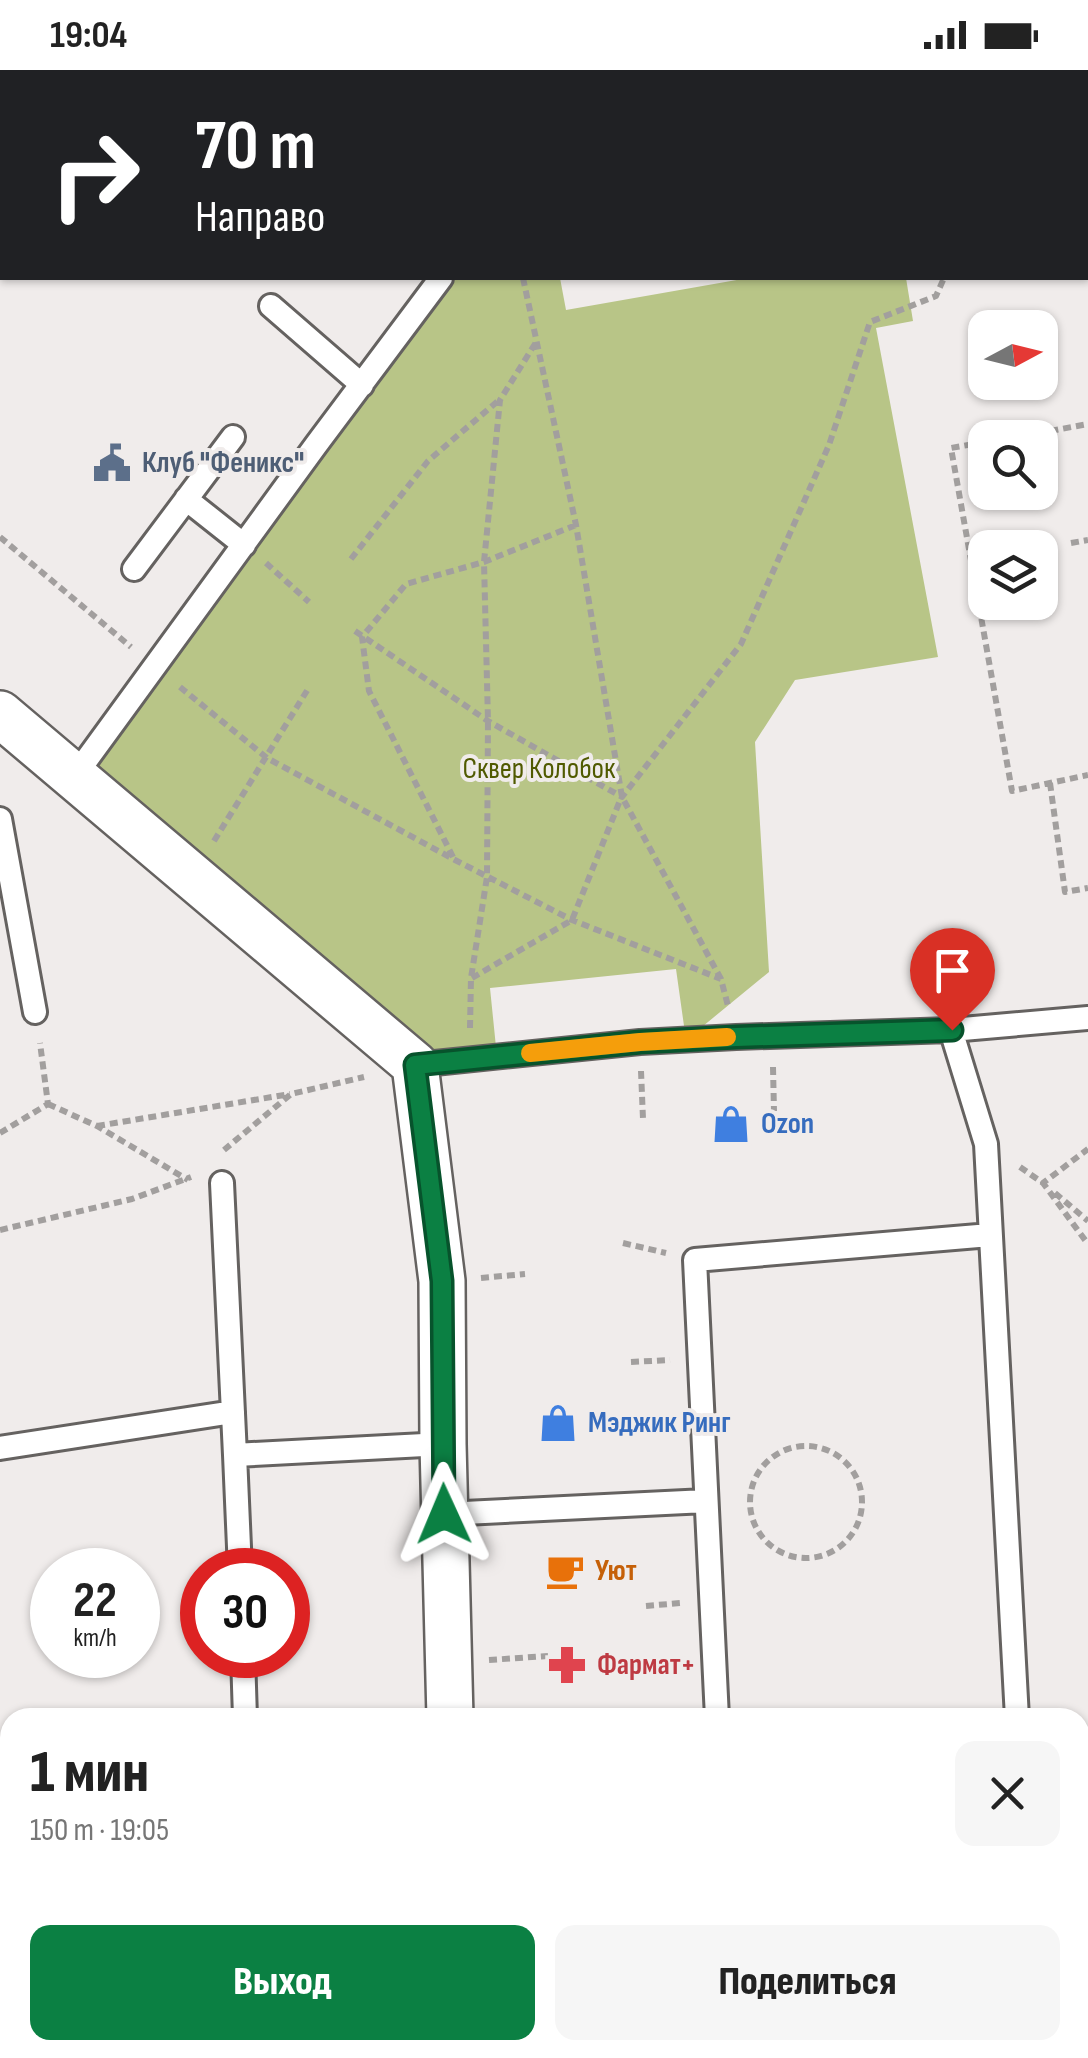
<!DOCTYPE html>
<html lang="ru">
<meta charset="utf-8">
<style>
:root{--surface:#fff;--page:#f6f6f6;--text:#222;--muted:#767676;--accent:#0b8043}
body{margin:0;font-family:"Sofia Sans Condensed",sans-serif;background:var(--page);color:var(--text);height:100vh;display:flex;flex-direction:column;font-size:38px;white-space:nowrap}
*{box-sizing:border-box;margin:0}
p{font-size:32px;color:var(--muted)}
.icon{flex:none;width:55px;height:55px;fill:none;stroke:currentColor;stroke-width:2;stroke-linecap:round;stroke-linejoin:round}
.map{position:relative;flex:1;overflow:hidden}
.drawer{position:absolute;left:0px;top:1638px;width:1090px;height:352px;display:flex;flex-direction:column;background:var(--surface);border-radius:30px 30px 0 0;box-shadow:0 2px 8px #0004}
.drawer>*{flex:none}
.top-card{position:absolute;left:0px;top:0px;width:1090px;height:210px;box-shadow:0 2px 8px #0004;background:#202124;color:#fff;overflow:hidden}
.needle{width:65px;rotate:83deg}
.tools{position:absolute;left:968px;top:240px;display:grid;gap:20px}
.tools a{display:grid;place-items:center;width:90px;height:90px;border-radius:20px;background:var(--surface);box-shadow:0 2px 8px #0004;font-size:50px}
.speed{position:absolute;left:30px;top:1478px;display:flex;gap:20px;font-size:50px;font-weight:700;text-align:center}
.speed>*{display:grid;place-content:center;width:130px;height:130px;border-radius:50%;background:var(--surface);box-shadow:0 2px 8px #0004;line-height:1}
.speed small{font-size:25px;font-weight:400}
.speed .limit{border:15px solid #d22;background:#fff;color:#111}
.pin{position:absolute;display:grid;place-items:center;width:85px;height:85px;color:#fff;margin:-102px -42px;border-radius:50% 50% 50% 0;rotate:-45deg;box-shadow:0 0 10px #0007}
.pin .icon{rotate:45deg}
.me{position:absolute;width:110px;margin:-55px;rotate:359deg;stroke-linejoin:round;filter:drop-shadow(0 0 8px #0008)}
.turn{display:flex;align-items:center;gap:35px;height:210px;padding:0 30px;font-size:45px}
.turn .icon{width:130px;height:130px;stroke-width:2.5}
.turn b{display:block;font-size:70px;line-height:85px}
.round{display:grid;place-items:center;flex:none;width:105px;height:105px;border-radius:20px;background:var(--page)}
.overview{display:flex;align-items:center;justify-content:space-between;height:170px;padding:0 30px}
h1{font-size:60px;font-weight:800;line-height:75px}
.action{display:flex;gap:20px;margin-top:auto;padding:20px 30px}
.action a{flex:1;height:115px;border-radius:20px;background:var(--accent);color:#fff;font-size:40px;font-weight:800;line-height:115px;text-align:center}
.action a+a{background:var(--page);color:var(--text)}
.status{display:flex;justify-content:space-between;align-items:center;height:70px;padding:0 50px;background:var(--surface);direction:ltr}
.status svg{height:28px;fill:currentColor}
.map>svg:first-child{display:block}
</style>
<div class="status"><b>19:04</b><svg viewBox="0 0 49 12"><path d="M0 12V9h3v3zM5 12V6h3v6zM10 12V3h3v9zM15 12V0h3v12zM26 1h20v11H26zM47 4h2v5h-2z"/></svg></div>
<div class="map">
<svg width="1088" height="1988" viewBox="0 0 1088 1988">
<rect width="100%" height="100%" fill="#f0eceb"/>
<path fill="#b8c587" d="M441 208H560L566 240 748 208H906L913 251 876 258 938 587 795 610 755 672 769 902 686 970 676 899 490 918 497 987 415 995 74 707Z"/>
<g fill="none" stroke-linecap="round" stroke-linejoin="round">
<g stroke="#656260" stroke-width="28">
<path id="lane" d="M184 2 186 0
M996 2 1010 0
M271 236 362 315
M186 429 244 475
M134 499 233 367
M74 707 316 375 441 208
M0 749 35 942
M951 960 986 1074 1017 1648
M415 995 640 972 736 967 951 960 1088 948
M222 1113 235 1385
M0 1378 233 1342
M444 1444 706 1431
M240 1500 235 1385 443 1374
M243 1585 245 1648
M717 1648 695 1190 990 1165
M0 1746 10 1745
M1080 1842 1088 1841
M104 1988 151 1980"/>
</g>
<g stroke="#656260" stroke-width="50">
<path id="street" d="M0 644 415 995 442 1211 443 1374 450 1648
M480 1980 482 1988"/>
</g>
<path stroke="#a29f9e" stroke-width="6" stroke-dasharray="8 5" stroke-linecap="butt" d="M486 0 487 2
M568 0V2
M684 0V2
M806 0V2
M937 0V2
M523 208 576 455 622 727 721 909 728 936
M1012 368 1088 354
M985 372 951 378 1012 721 1088 705
M0 467 131 577
M1071 473 1088 470
M351 489 428 391 499 330
M266 493 309 532
M355 561 488 651 622 727 741 574 829 375 870 252 936 226 944 208
M180 617 267 688 455 790 572 850 721 909
M1050 713 1065 822 1088 818
M214 771 308 619
M453 787 369 621 362 567 406 514 484 492 576 455
M472 908 572 850 621 728
M470 958 471 908 487 807 488 651 484 492 500 330 538 269
M773 997 774 1041
M641 1001 643 1049
M48 1034 97 1056 188 1110
M97 1056 290 1024
M0 1063 48 1034 40 973
M224 1080 291 1024 364 1007
M1020 1097 1043 1113 1088 1174
M1045 1115 1043 1113 1088 1079
M1055 1123 1088 1151
M0 1160 132 1129 191 1107
M623 1173 666 1183
M481 1208 525 1204
M631 1292 670 1290
M750 1432a56 56 0 1 1 112 0a56 56 0 1 1-112 0Z
M646 1536 680 1533
M489 1590 548 1586
M1080 1774 1088 1773
M532 1980 534 1988
M573 1980 594 1988
M924 1980 926 1988"/>
<use href="#lane" stroke="#fff" stroke-width="22"/>
<use href="#street" stroke="#fff" stroke-width="45"/>
</g>
<g fill="none" stroke-linecap="round" stroke-linejoin="round">
<g stroke="#07532c" stroke-width="25">
<path id="route" d="M444 1444 442 1211 415 995 640 972 736 967 952 960"/>
</g>
<use href="#route" stroke="#0b8043" stroke-width="18"/>
<path stroke="#f59e0b" stroke-width="18" d="M530 983 640 972 727 967"/>
</g>
<defs>
<g id="civic-bare" transform="scale(3)"><path d="M-.6-6.5H3V-4.5H.6V-3L4-1V1h2V6H-6V1h2V-1L-.6-3ZM-1.2 2.5V6h2.4V2.5Z" fill="#5c6f8a" stroke="#f0eceb" stroke-width="2.5" paint-order="stroke"/></g>
<g id="shop-bare" transform="scale(3)"><path d="M-5-2.5h2.3a2.7 3.5 0 0 1 5.4 0H5L5.5 6h-11ZM-1.5-2.5h3a1.5 2.3 0 0 0-3 0Z" fill="#3f7fe0" stroke="#f0eceb" stroke-width="2.5" paint-order="stroke"/></g>
<g id="cafe-bare" transform="scale(3)"><path d="M-5.5-4.5H6V0H3Q3 3.5 0 3.5H-2.5Q-5.5 3.5-5.5 0ZM3-3.2v2h1.7v-2ZM-6 4.5H4V6H-6Z" fill="#e8710a" stroke="#f0eceb" stroke-width="2.5" paint-order="stroke"/></g>
<g id="pharmacy-bare" transform="scale(3)"><path d="M-2-6h4v4h4v4h-4v4h-4v-4h-4v-4h4Z" fill="#e0444e" stroke="#f0eceb" stroke-width="2.5" paint-order="stroke"/></g>
</defs>
<g fill-rule="evenodd">
<use href="#civic-bare" x="112" y="393"/>
<use href="#shop-bare" x="731" y="1054"/>
<use href="#shop-bare" x="558" y="1353"/>
<use href="#cafe-bare" x="565" y="1501"/>
<use href="#pharmacy-bare" x="567" y="1595"/>
</g>
<g text-anchor="middle" dominant-baseline="central" stroke-width="8" stroke-linejoin="round" paint-order="stroke">
<g font-size="30" font-weight="bold" fill="#4e5e75" stroke="#f0eceb" text-anchor="start">
<text x="142" y="393">Клуб "Феникс"</text>
</g>
<g font-size="30" fill="#505a00" stroke="#f0eceb">
<text x="539" y="699">Сквер Колобок</text>
</g>
<g font-size="30" font-weight="bold" fill="#366cbe" stroke="#f0eceb" text-anchor="start">
<text x="761" y="1054">Ozon</text>
<text x="588" y="1353">Мэджик Ринг</text>
</g>
<g font-size="30" font-weight="bold" fill="#c56008" stroke="#f0eceb" text-anchor="start">
<text x="595" y="1501">Уют</text>
</g>
<g font-size="30" font-weight="bold" fill="#be3a42" stroke="#f0eceb" text-anchor="start">
<text x="597" y="1595">Фармат+</text>
</g>
</g>
</svg>
<div class="tools">
<a><svg class="needle" viewBox="-14 -14 28 28"><path d="M0-13l5 13h-10z" fill="#e53935"/><path d="M0 13l5-13h-10z" fill="#767676"/></svg></a>
<a><svg class="icon" aria-label="search" viewBox="0 0 24 24"><circle cx="10" cy="10" r="6"/><path d="M15 15l6 6"/></svg></a>
<a><svg class="icon" aria-label="layers" viewBox="0 0 24 24"><path d="M12 4l9 5-9 5-9-5zM3 14l9 5 9-5"/></svg></a>
</div>
<div class="speed"><div>22<small>km/h</small></div><div class="limit">30</div></div>
<div class="pin" style="left:952px;top:960px;background:#d93025"><svg class="icon" aria-label="arrive" viewBox="0 0 24 24"><path d="M6 21V4h12l-3 4 3 4H6"/></svg></div>
<svg class="me" style="left:444px;top:1444px" viewBox="-20 -20 40 40"><path d="M0-17L14 15 0 8-14 15z" fill="#0b8043" stroke="#fff" stroke-width="4"/></svg>
<div class="top-card">
<div class="turn"><svg class="icon" aria-label="right" viewBox="0 0 24 24"><path d="M7 20v-9h11M14 6l5 5-5 5"/></svg><div><b>70 m</b>Направо</div></div>
</div>
<section class="drawer">
<div class="overview"><div><h1>1 мин</h1><p>150 m · 19:05</p></div><a class="round"><svg class="icon" aria-label="close" viewBox="0 0 24 24"><path d="M6 6l12 12M18 6L6 18"/></svg></a></div>
<div class="action"><a>Выход</a><a>Поделиться</a></div>
</section>
</div>
